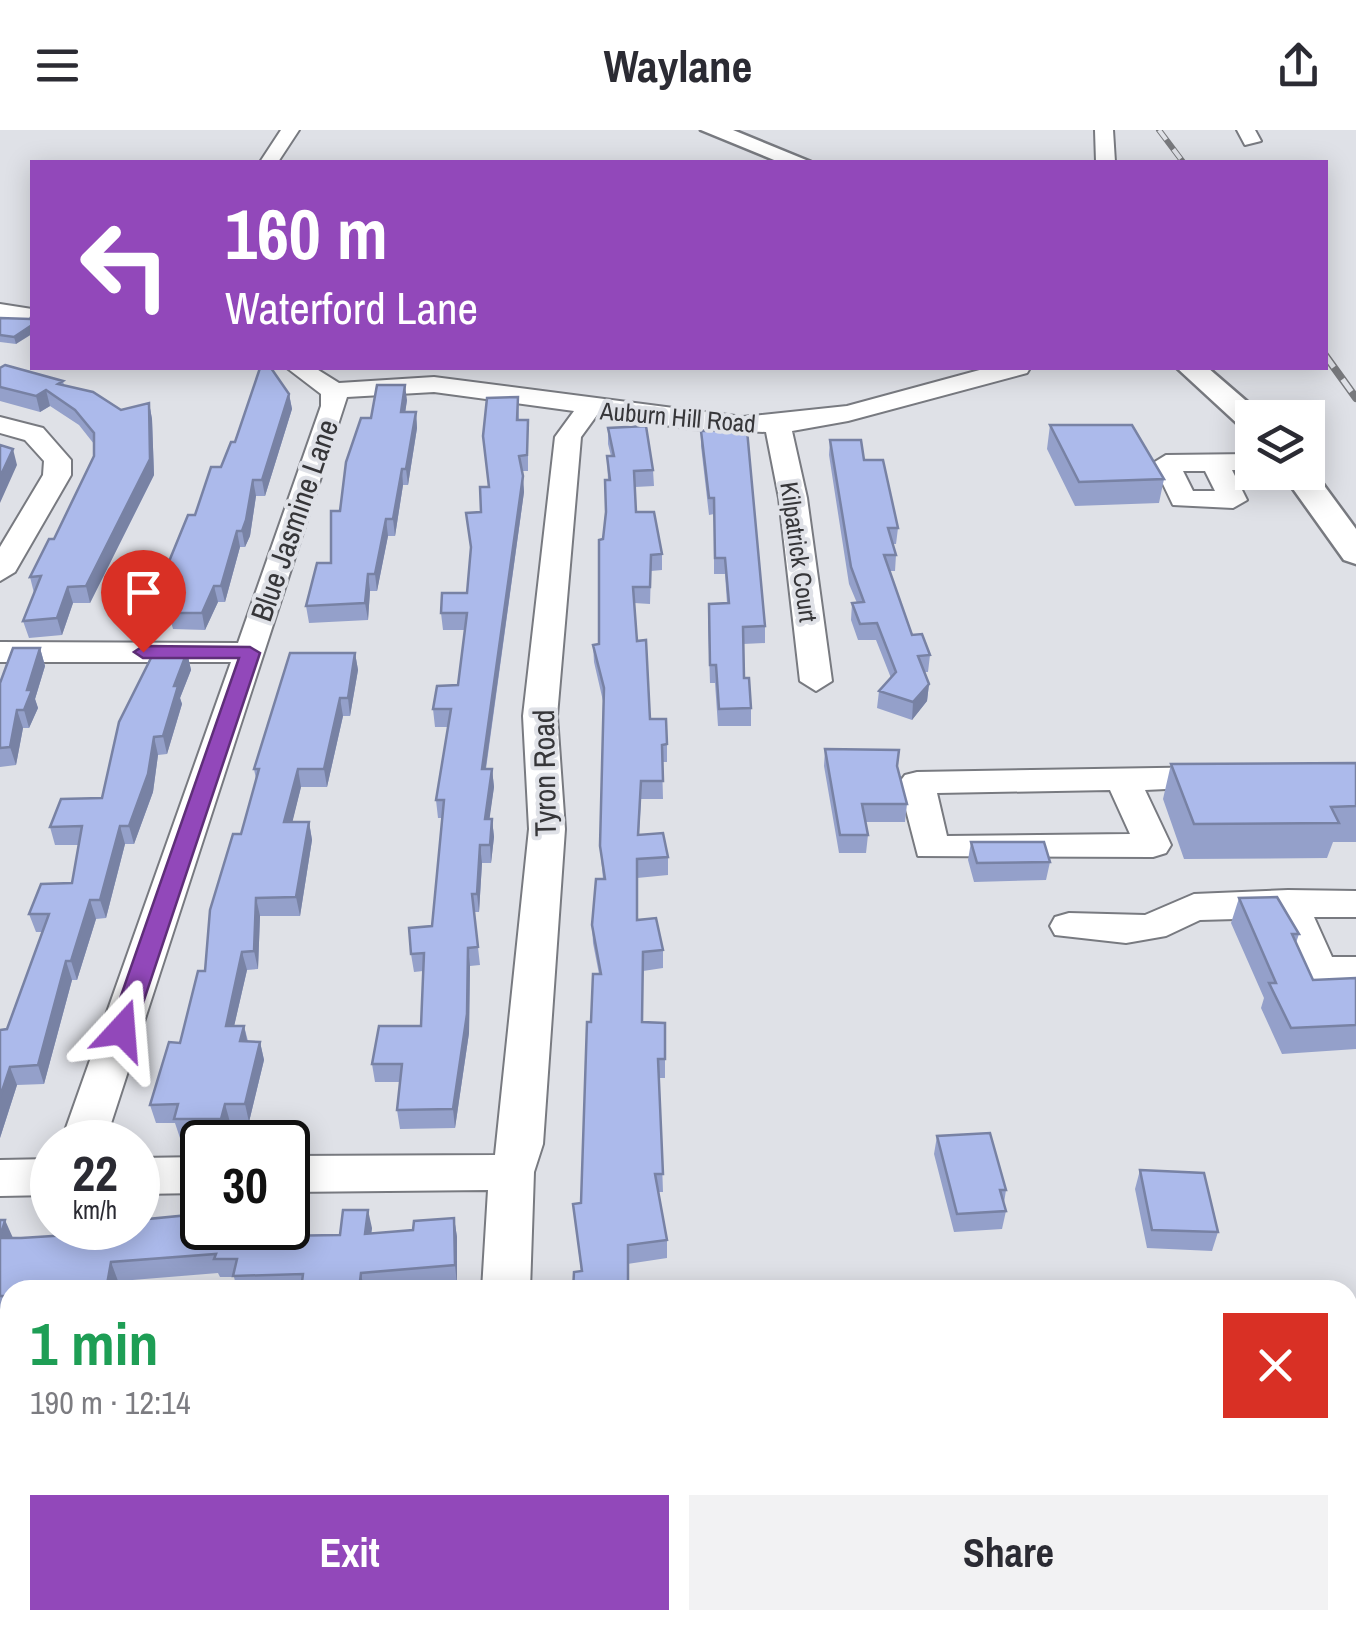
<!DOCTYPE html>
<meta charset="utf-8">
<style>
:root{--surface:#fff;--page:#f2f2f3;--text:#2b2b33;--muted:#7c7c81;--accent:#9248ba}
body{margin:0;font-family:"Archivo Narrow",sans-serif;background:var(--page);color:var(--text);height:100vh;display:flex;flex-direction:column;font-size:38px;white-space:nowrap}
*{box-sizing:border-box;margin:0}
p{font-size:32px;color:var(--muted)}
.icon{flex:none;width:55px;height:55px;fill:none;stroke:currentColor;stroke-width:2;stroke-linecap:round;stroke-linejoin:round}
.map{position:relative;flex:1;overflow:hidden}
.drawer{position:absolute;left:0px;top:1150px;width:1358px;height:350px;display:flex;flex-direction:column;background:var(--surface);border-radius:30px 30px 0 0;box-shadow:0 5px 25px #0003}
.drawer>*{flex:none}
.guide{position:absolute;left:30px;top:30px;width:1298px;height:210px;border-radius:0px;box-shadow:0 5px 25px #0003;background:#9248ba;color:#fff;overflow:hidden}
.buttons{position:absolute;left:1235px;top:270px;display:grid;gap:20px}
.buttons a{display:grid;place-items:center;width:90px;height:90px;border-radius:0px;background:var(--surface);box-shadow:0 5px 25px #0003;font-size:50px}
.speed{position:absolute;left:30px;top:990px;display:flex;gap:20px;font-size:50px;font-weight:700;text-align:center}
.speed>*{display:grid;place-content:center;width:130px;height:130px;border-radius:50%;background:var(--surface);box-shadow:0 5px 25px #0003;line-height:1}
.speed small{font-size:25px;font-weight:400}
.speed .limit{border:5px solid #111;border-radius:15px;background:#fff;color:#111}
.pin{position:absolute;display:grid;place-items:center;width:85px;height:85px;color:#fff;margin:-102px -42px;border-radius:50% 50% 50% 0;rotate:-45deg;box-shadow:0 0 10px #0007}
.pin .icon{rotate:45deg}
.me{position:absolute;width:110px;margin:-55px;rotate:19deg;stroke-linejoin:round;filter:drop-shadow(0 0 8px #0008)}
.turn{display:flex;align-items:center;gap:35px;height:210px;padding:0 30px;font-size:45px}
.turn .icon{width:130px;height:130px;stroke-width:2.5}
.turn b{display:block;font-size:70px;line-height:85px}
.round{display:grid;place-items:center;flex:none;width:105px;height:105px;border-radius:0px;background:var(--page)}
.head{display:flex;align-items:center;justify-content:space-between;height:170px;padding:0 30px}
h1{font-size:60px;font-weight:700;line-height:75px;color:#1e9e55}
.action{display:flex;gap:20px;margin-top:auto;padding:20px 30px}
.action a{flex:1;height:115px;border-radius:0px;background:var(--accent);color:#fff;font-size:40px;font-weight:700;line-height:115px;text-align:center}
.action a+a{background:var(--page);color:var(--text)}
header{display:flex;justify-content:space-between;align-items:center;height:130px;padding:0 30px;background:var(--surface);font-size:45px;font-weight:700}
.map>svg:first-child{display:block}
</style>
<header><svg class="icon" aria-label="menu" viewBox="0 0 24 24"><path d="M4 6h16M4 12h16M4 18h16"/></svg>Waylane<svg class="icon" aria-label="share" viewBox="0 0 24 24"><path d="M12 15V3M7 8l5-5 5 5M5 13v7h14v-7"/></svg></header>
<div class="map">
<svg width="1356" height="1500" viewBox="0 0 1356 1500">
<rect width="100%" height="100%" fill="#dfe1e7"/>
<g fill="none" stroke-linecap="round" stroke-linejoin="round">
<g stroke="#787a80" stroke-width="4">
<path id="minor" d="M281 0H299L278 32H260Z
M1095 0H1113L1115 32H1096Z
M1237 0H1255L1261 11 1245 15Z
M0 174 32 179V193L0 188Z
M287 238H315L339 253 434 247 743 287 847 276 987 238H1030L1027 243 848 291 792 301 807 368 832 551 816 561 800 551 779 368 766 302 692 299 597 285 581 307 557 586 565 699 543 1014 534 1042 530 1160H482L488 1060 288 1062V1026L495 1025 529 699 523 586 555 307 574 281 434 262 347 267 105 1012H61L231 532H0V512L238 513 321 276V264Z
M0 287 43 298 71 330V345L15 442 0 451V417L43 345 44 331 25 310 0 303Z
M1252 324V340H1232L1247 370 1233 378 1173 375 1153 333 1166 325ZM1183 341H1205L1215 361H1193Z
M1219 637 1231 640 1236 648 1231 656 1145 660 1171 715 1166 723 1153 727 918 726 899 653 905 645 917 642ZM1110 660 1130 704 947 706 937 663Z
M1288 760 1356 761V787H1314L1332 827H1356V855L1305 851 1276 788 1200 790 1166 806 1126 813 1055 805 1050 796 1055 787 1069 783 1145 785 1194 764Z
M202 1027V1063L138 1064V1028Z
M52 1029V1065L0 1066V1030Z
M211 1490H604L600 1500H207Z
M1145 1490H1201L1204 1500H1148Z"/>
</g>
<g stroke="#787a80" stroke-width="5">
<path id="major" d="M701 0H733L811 32H779Z
M1177 238H1208L1266 288H1252V299L1241 297Z
M1309 335 1356 399V434L1344 430 1281 342H1308Z"/>
</g>
<use href="#minor" fill="#fff" fill-rule="evenodd"/>
<use href="#major" fill="#fff" fill-rule="evenodd"/>
<g stroke="#78797d" stroke-width="6">
<path id="rail-far1" d="M1159 0 1183 32"/>
</g>
<g stroke="#78797d" stroke-width="8">
<path id="rail" d="M1325 225 1356 268"/>
</g>
<use href="#rail-far1" stroke="#dfe1e7" stroke-width="4" stroke-dasharray="12" stroke-linecap="butt"/>
<use href="#rail" stroke="#dfe1e7" stroke-width="5" stroke-dasharray="15" stroke-linecap="butt"/>
</g>
<path fill="#94a0ca" d="M0 188 30 189 16 214 0 212Z
M0 238 63 251 64 255 121 280 149 273 152 289 154 345 90 473H73L62 505 29 508 23 491 34 463 30 447 54 409 94 326V314L79 295 50 276 40 282 0 271Z
M289 264 292 279 265 366H256L250 406 245 417H240L225 472H218L205 500 173 499 171 492H162L158 475 162 467 159 456 195 385 235 312Z
M518 267 519 290H528V341H522L524 362 486 639H492L494 657 489 689H492L494 707 491 733H482L479 782H474L480 835 470 836 469 903 455 998 400 999 397 980 400 952H375L372 934 421 896 423 841 414 842 411 824 432 796 442 688H438L436 670 448 597H435L433 579 458 555 465 500H443L441 483 467 463 481 382Z
M407 270 405 282H416L417 298 408 355H403L395 406H388L377 461H370L368 490 309 493 306 476 331 433 340 381 371 288Z
M1050 295 1164 349 1159 373 1075 376 1047 319Z
M608 298 653 340 654 356 635 357 636 382 662 424V440L651 441 650 474 634 473 637 511 650 589 667 614V632H662L663 669H641L639 705 668 727V745L637 748 638 790 663 820V838L643 841V892L665 893V948H659L663 1062H659L667 1110V1128L581 1141 573 1074 581 1073 591 892 599 844 593 813 592 795 603 749 600 716 603 571 594 532 593 515 599 514 603 409 608 350 607 326H611L608 314Z
M701 301 765 496V513L743 514 744 548 751 578V596H718L715 553H710L708 491 727 473 725 444H714V384L709 385 701 316Z
M830 310 864 330 898 398 896 414H893L896 425 895 441H890L912 505 930 525 928 542H924L929 554 927 571 912 590 877 578 879 561 891 548 876 510H858L851 490 852 473H857L849 454 829 325Z
M40 518 45 536 35 569 38 578 29 598H23L16 635 0 637V553Z
M187 522 191 540 180 568 182 574 167 624 158 625 153 662 134 714H125L106 788 96 789 77 850H72L44 954 17 955 0 1008 7 899 42 802H36L29 784 72 753 79 715H55L50 697 102 668Z
M355 523 358 540 350 586H343L327 657H301L292 692H309L312 710 300 786H260L258 839 247 840 234 896H244L248 911 260 912 264 930 249 992H230L226 1007 180 1008 175 993H156L150 975 180 913 205 841 256 649 254 639Z
M825 619 897 636 907 674 905 692H865L868 705 866 723H839L824 636Z
M1356 633V712H1333L1327 728 1184 729 1163 669 1171 634Z
M971 712 1050 732 1046 750 974 752 968 730Z
M1239 768 1299 804 1296 813 1313 850 1356 848V919L1282 924 1261 878 1264 868 1231 793Z
M937 1006 1006 1060 1004 1073 1006 1081 1002 1099 954 1102 934 1024Z
M1140 1040 1218 1102 1212 1121 1147 1118 1135 1059Z
M200 1084 202 1090 282 1106 340 1105 372 1098 371 1103 413 1100 454 1088 457 1107V1154L383 1160H237L234 1147H220L218 1143 10 1160V1185H0V1090L13 1108 84 1104Z"/>
<path fill="#7882a4" d="M32 195V204L16 214 14 207Z
M405 255 407 270 403 298 401 282Z
M46 260 50 276 40 282 36 266Z
M289 264 292 279 265 366 262 350Z
M149 273 152 289 154 345 90 473 86 456Z
M416 282 417 298 408 355 406 339Z
M13 319 17 335 0 373V347Z
M402 339 403 355 395 406 393 389Z
M523 346 524 362 483 657 482 639Z
M253 350 256 366 250 406 245 417 242 401Z
M386 389 388 406 377 461 375 444Z
M237 401 240 417 225 472 221 456Z
M368 444 370 461 368 490 365 473Z
M214 456 218 472 205 500 202 483Z
M68 457 73 473 62 505 57 488Z
M40 518 45 536 35 569 38 578 29 598 24 580 27 560Z
M187 522 191 540 180 568 182 574 167 624 163 606 174 556Z
M355 523 358 540 350 586 348 568Z
M929 554 927 571 912 590 913 572Z
M340 568 343 586 327 657 324 639Z
M17 580 23 598 16 635 10 617Z
M154 607 158 625 153 662 134 714 129 696Z
M298 639 301 657 288 710 284 692Z
M492 639 494 657 487 707 485 689Z
M492 689 494 707 491 733 490 715Z
M309 692 312 710 300 786 296 767Z
M120 696 125 714 106 788 100 770Z
M480 715 482 733 479 782 477 764Z
M256 768 260 786 258 839 254 821Z
M90 770 96 789 77 850 71 831Z
M468 818 470 836 469 903 455 998 453 979Z
M242 822 247 840 230 914 226 896Z
M66 831 72 850 44 954 38 935Z
M244 896 248 915 240 911Z
M260 912 264 930 249 992 245 974Z
M10 937 17 955 0 1008V967Z
M225 974 230 992 226 1007 221 989Z
M368 1080 372 1098 369 1122 365 1104Z
M454 1088 457 1107V1154L455 1135Z
M5 1090 13 1108H0Z
M276 1098H280L282 1108 274 1106Z
M111 1132 118 1151 116 1160H106Z
M361 1143 364 1160H359Z
M0 1251 7 1265 0 1290Z"/>
<path fill="#acbaeb" stroke="#7882a4" stroke-width="2.5" d="M32 185V195L14 207 0 205V188L30 189Z
M5 235 63 251 58 254 93 262 121 280 149 273 150 329 86 456 68 457 57 488 23 491 41 446 30 447 49 409H54L94 326V303L75 280 46 260 36 266 0 257V238Z
M260 238H271L289 264 262 350H253L246 390 242 401H237L221 456H214L202 483H169L172 475H158L167 456H159L188 385H195L211 337H221L231 312H235Z
M377 255H405L401 282H416L406 339H402L393 389H386L375 444H368L365 473 306 476 317 433H331V381H340L346 332 361 288H371Z
M518 267 517 290H528L527 325 519 326 523 346 482 639H492L485 689H492L490 715H480L477 764H472L478 817 468 818 467 884 453 979 397 980 402 934H372L379 896H421L424 823 411 824 409 798 432 796 444 670H436L451 579H433L437 556 458 555 467 483H441L442 463H467L471 417 466 383 481 382 480 357H489L483 306 487 268Z
M1050 295H1132L1164 349 1079 352Z
M646 296 653 340 634 341 636 382H654L662 424 651 425 650 457H633L637 511 646 510 650 589H666L667 614 662 615 663 651H641L638 705 663 703 668 727 637 729V790L656 788 663 820 643 822 642 892 665 893V929H658L663 1044H655L667 1110 628 1115V1160H573L574 1142 582 1141 573 1074 581 1073 587 892H591L593 844H601L592 795 596 749H605L600 716 604 558 593 515 599 514V410L603 409 606 382 605 350H610L607 326H614L608 298Z
M747 300 765 496 743 497 744 548H749L751 578 719 579 716 535H710L709 474 729 473 725 428H715L714 368H709L701 301Z
M830 310H861L864 330H883L898 398H888L896 425H884L912 505 922 504 930 525 918 526 929 554 913 572 879 561 896 542 877 493 860 494 852 473 864 472 851 437Z
M0 315 13 319 0 347Z
M13 518H40L27 560H32L24 580H17L10 617 0 618V553Z
M154 522H187L174 556H178L163 606 154 607 148 644 129 696H120L100 770H90L71 831H66L38 935 10 937 0 967V900L7 899 49 784H29L41 754 72 753 82 696 50 697 61 669 102 668 119 592Z
M290 523H355L348 568H340L324 639H298L284 692H309L296 767 256 768 254 821 242 822 226 896H244L240 911 260 912 245 974H225L221 989H174L178 974 150 975 169 912 180 913 198 841H205L210 780 233 704H241L259 639H254Z
M825 619 899 620 897 636 907 674H862L868 705H840Z
M1356 633V676L1331 677 1339 693 1194 694 1171 634Z
M971 712H1044L1050 732 977 733Z
M1277 767 1299 804H1292L1313 850 1356 848V895L1291 898 1269 853H1276L1239 768Z
M990 1003 1006 1060H1000L1006 1081 957 1084 937 1006Z
M1140 1040 1204 1043 1218 1102 1152 1100Z
M343 1080H368L365 1104 413 1100 414 1091 454 1088 455 1135 361 1143 359 1160H301L303 1144 233 1146 237 1129H214L216 1124 111 1132 106 1160H10V1166H0V1108H21L84 1104 86 1098H138V1090L200 1084V1090H202V1098H276L274 1106 340 1105Z
M0 1090H5L0 1108Z"/>
<path fill="#9248ba" stroke="#5f2f79" stroke-width="2.5" d="M250 517 260 523 134 900 130 906H113L109 900 239 528H143L134 522 143 516Z"/>
<g text-anchor="middle" dominant-baseline="central" stroke-width="8" stroke-linejoin="round" paint-order="stroke">
<g font-size="25" fill="#363639" stroke="#dfe1e7">
<text transform="translate(678 287) rotate(5)">Auburn Hill Road</text>
<text transform="translate(799 422) rotate(82)">Kilpatrick Court</text>
</g>
<g font-size="30" fill="#363639" stroke="#dfe1e7">
<text transform="translate(294 390) rotate(-71)">Blue Jasmine Lane</text>
<text transform="translate(544 643) rotate(-91)">Tyron Road</text>
</g>
</g>
</svg>
<div class="buttons">
<a><svg class="icon" aria-label="layers" viewBox="0 0 24 24"><path d="M12 4l9 5-9 5-9-5zM3 14l9 5 9-5"/></svg></a>
</div>
<div class="speed"><div>22<small>km/h</small></div><div class="limit">30</div></div>
<div class="pin" style="left:143px;top:522px;background:#d93025"><svg class="icon" aria-label="arrive" viewBox="0 0 24 24"><path d="M6 21V4h12l-3 4 3 4H6"/></svg></div>
<svg class="me" style="left:122px;top:900px" viewBox="-20 -20 40 40"><path d="M0-17L14 15 0 8-14 15z" fill="#9248ba" stroke="#fff" stroke-width="4"/></svg>
<div class="guide">
<div class="turn"><svg class="icon" aria-label="left" viewBox="0 0 24 24"><path d="M17 20v-9H6M10 6l-5 5 5 5"/></svg><div><b>160 m</b>Waterford Lane</div></div>
</div>
<section class="drawer">
<div class="head"><div><h1>1 min</h1><p>190 m · 12:14</p></div><a class="round" style="background:#d93025;color:#fff"><svg class="icon" aria-label="close" viewBox="0 0 24 24"><path d="M6 6l12 12M18 6L6 18"/></svg></a></div>
<div class="action"><a>Exit</a><a>Share</a></div>
</section>
</div>
